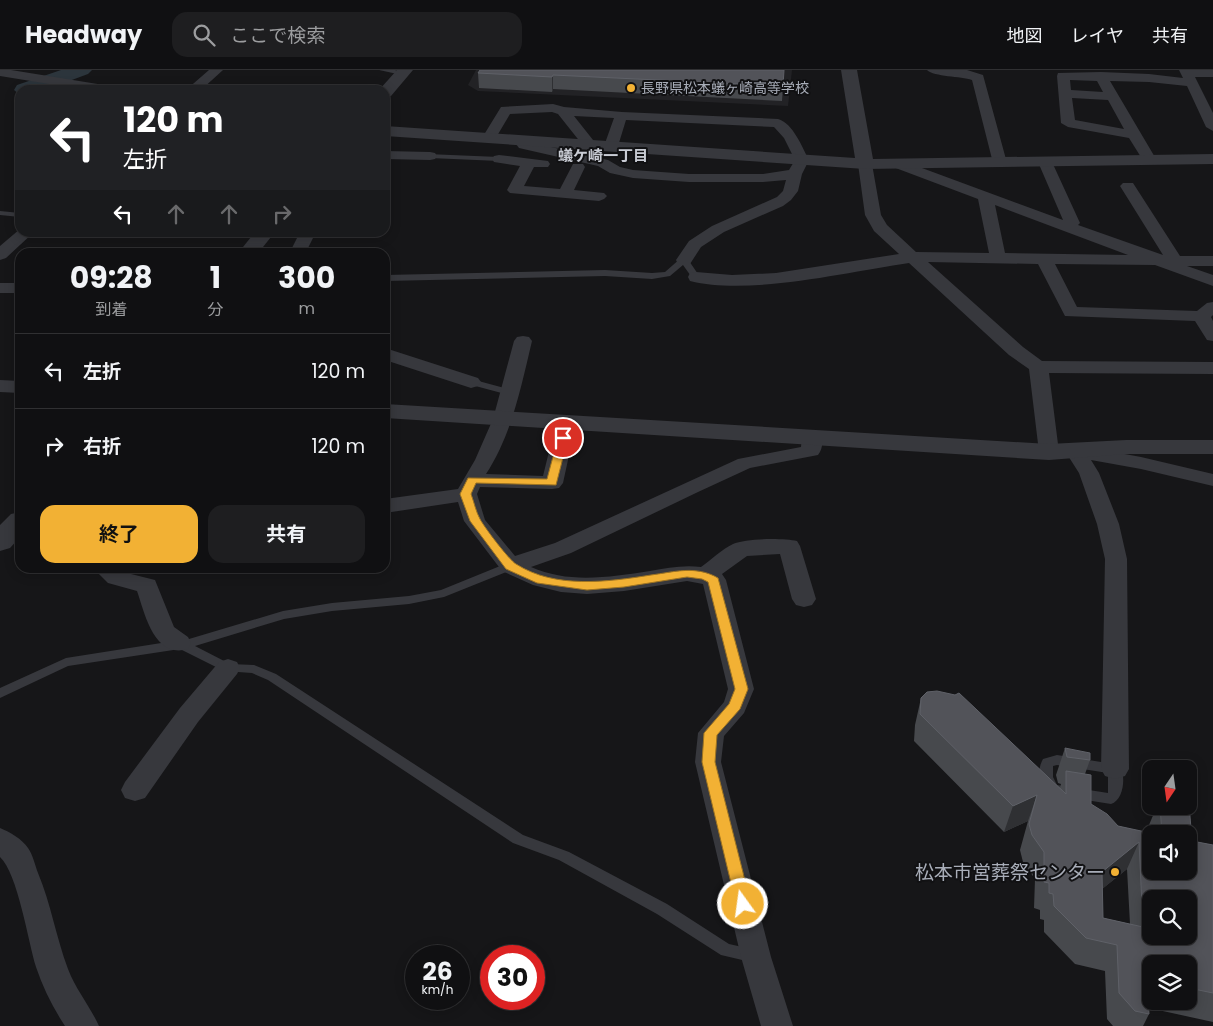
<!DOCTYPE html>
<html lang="ja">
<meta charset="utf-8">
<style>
:root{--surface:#101012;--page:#1e1e20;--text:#f1f3f6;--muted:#9c9d9f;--line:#303032;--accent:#f2b134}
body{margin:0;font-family:Poppins,"Noto Sans JP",sans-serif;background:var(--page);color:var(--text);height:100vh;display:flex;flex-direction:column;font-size:19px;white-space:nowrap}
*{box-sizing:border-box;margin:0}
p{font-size:16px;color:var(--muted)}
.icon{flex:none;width:28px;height:28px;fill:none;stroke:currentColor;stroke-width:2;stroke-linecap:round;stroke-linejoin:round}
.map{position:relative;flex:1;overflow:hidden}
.sheet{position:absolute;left:15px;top:178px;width:375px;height:325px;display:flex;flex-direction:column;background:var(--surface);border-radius:15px;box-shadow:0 2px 12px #0003,0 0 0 1px var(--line)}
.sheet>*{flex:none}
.top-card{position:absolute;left:15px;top:15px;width:375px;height:152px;border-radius:15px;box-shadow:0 2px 12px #0003,0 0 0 1px var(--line);background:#202124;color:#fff;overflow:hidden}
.needle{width:32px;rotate:193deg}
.tools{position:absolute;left:1142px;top:690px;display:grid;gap:10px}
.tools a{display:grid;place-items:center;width:55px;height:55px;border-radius:10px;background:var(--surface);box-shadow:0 2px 12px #0003,0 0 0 1px var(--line);font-size:25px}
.speed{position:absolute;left:405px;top:875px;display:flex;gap:10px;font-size:25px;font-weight:700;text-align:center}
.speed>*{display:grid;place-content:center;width:65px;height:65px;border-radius:50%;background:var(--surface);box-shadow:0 2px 12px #0003,0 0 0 1px var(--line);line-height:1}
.speed small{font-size:12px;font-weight:400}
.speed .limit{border:8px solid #d22;background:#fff;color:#111}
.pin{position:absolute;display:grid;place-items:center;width:42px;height:42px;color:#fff;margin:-21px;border:2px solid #fff;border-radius:50%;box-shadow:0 1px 5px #0007}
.me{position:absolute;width:55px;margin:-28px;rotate:346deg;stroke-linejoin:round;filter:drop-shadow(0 0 4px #0008)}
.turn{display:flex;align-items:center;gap:18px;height:105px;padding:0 25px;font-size:22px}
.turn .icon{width:65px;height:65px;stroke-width:2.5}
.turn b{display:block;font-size:35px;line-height:42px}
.lanes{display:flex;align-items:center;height:48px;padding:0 25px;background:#0003;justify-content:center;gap:25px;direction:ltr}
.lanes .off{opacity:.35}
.eta{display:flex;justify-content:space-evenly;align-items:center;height:85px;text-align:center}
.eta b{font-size:30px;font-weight:700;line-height:35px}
.button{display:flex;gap:10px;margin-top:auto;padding:10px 25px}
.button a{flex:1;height:58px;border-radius:15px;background:var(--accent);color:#111;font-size:20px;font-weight:700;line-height:58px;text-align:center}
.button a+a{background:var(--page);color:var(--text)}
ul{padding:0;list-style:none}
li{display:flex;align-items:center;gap:15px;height:75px;padding:0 25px;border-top:1px solid var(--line)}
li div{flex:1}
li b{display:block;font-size:19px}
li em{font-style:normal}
header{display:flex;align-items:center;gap:30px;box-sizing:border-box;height:70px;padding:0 25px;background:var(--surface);border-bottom:1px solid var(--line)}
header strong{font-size:24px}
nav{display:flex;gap:28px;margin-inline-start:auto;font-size:18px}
.search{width:350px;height:45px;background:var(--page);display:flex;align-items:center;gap:12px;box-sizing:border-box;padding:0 18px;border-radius:15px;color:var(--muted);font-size:19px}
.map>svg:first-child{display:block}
</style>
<header>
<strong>Headway</strong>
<div class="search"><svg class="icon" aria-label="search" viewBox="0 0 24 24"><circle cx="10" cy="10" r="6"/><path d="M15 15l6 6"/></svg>ここで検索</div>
<nav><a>地図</a><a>レイヤ</a><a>共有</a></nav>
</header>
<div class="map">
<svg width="1213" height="956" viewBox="0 0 1213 956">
<rect width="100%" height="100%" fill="#161618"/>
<path fill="#222225" d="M476 0H792L788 36 478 21 468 15Z"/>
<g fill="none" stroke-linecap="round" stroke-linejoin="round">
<path fill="#2c353c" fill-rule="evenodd" d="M61 0H92L88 4 45 20H20V25L14 20 17 15Z"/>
<path fill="#37383d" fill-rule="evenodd" d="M379 0H395L405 3 402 5Z
M427 84 499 87 503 89 499 91 430 88H427Z
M0 141 20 143V147L0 145Z
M681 188H687L700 207 699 209H693L683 195 670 206 652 209 605 206 385 211V205L605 200 652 203 665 202Z
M471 309 512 320 514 322 509 325 468 314V310Z
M510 492 516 496 514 499 444 527 409 534 332 541 284 549 195 576 230 594 254 595 276 604 523 765 569 782 667 834 729 874 760 881 763 886 760 891 755 893 721 885 657 844 559 790 513 773 268 610 252 603 224 601 180 579 68 596 0 628V618L66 588 174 571 179 569H189L283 541 332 533 409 526 441 520Z
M1057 685 1120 695C1126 706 1124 730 1111 734L1048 724C1040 712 1036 702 1043 689ZM1057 695 1108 703V723L1057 715 1053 707V696Z"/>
<path fill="#37383d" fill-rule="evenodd" d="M0 0H11L110 16 117 20H86L0 6Z
M209 0H223L201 20H186Z
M927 0H967L983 5 1007 93 1005 96H995L993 93 972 10C961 6 934 7 927 0Z
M1179 0H1213V7H1195L1213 43V61L1206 57 1187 16 1149 12 1110 11 1156 89 1154 92H1144L1129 68 1068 57 1061 53 1057 6 1058 3 1101 2 1149 4 1183 8ZM1070 10 1097 11 1103 22 1071 20ZM1072 28 1108 30 1124 59 1075 50Z
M553 34 564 37 622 42 778 49C793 53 802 77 809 90L802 104 798 121 791 130 783 136 724 162 701 177 690 194H678L676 190 689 171 712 156 777 127 783 121 786 110 763 112H689L633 108 610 103 598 96 519 78 513 70 515 67C522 65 525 67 529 72L608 90 620 97 633 100 689 104H763L789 100 795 90 784 68 774 57 626 50 618 76 616 79H606L604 76 614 48 574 46 597 75 595 78H585L558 44 552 42 510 44 494 71H484L482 68 501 37Z
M385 81 430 82 435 83 437 86 435 89 430 90 385 89Z
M499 85 548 91 550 94 548 97H534L524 116 560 119 573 94H583L585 97 574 120 604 123 607 126 604 129 599 131 510 123 507 120 520 96 494 92 492 89 494 86Z
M1045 88 1050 89 1052 92 1080 153 1078 155 1163 185 1120 116 1123 113H1133L1180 186H1213V196H1187L1213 205V216L1155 195 1055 194 1077 237 1197 241 1207 233 1213 232V245L1211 247 1213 251V271L1207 270 1195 251 1065 246 1038 194 928 192 1023 277 1042 291 1213 292V304L1049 303 1059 382 1056 386 1049 388 1042 386 1039 382 1029 299 1009 285 909 193C846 202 750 226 690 211L688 207 690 203 696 202 732 205 776 203 899 184 874 161 865 145 858 94 860 91H870L872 94 881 145 887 155 916 182 989 183 978 129 893 97 891 94 893 91H903L1063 150 1038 92 1040 89ZM995 135 1128 185 1005 183Z
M20 159V162H34L6 188 0 190V176Z
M300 162H316L306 182H290Z
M0 213H20V223H0Z
M523 266 529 267 532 271C521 317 512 364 486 404L543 406 556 353 559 349 566 347 573 349 576 353 563 413 559 418 552 419 480 417 477 424 485 450 515 486 555 473 738 389 801 377 802 366 805 362 812 360 819 362C824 368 823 379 818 385L750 398 698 422 571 483 531 497C569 514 610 507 650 501 667 498 683 495 701 497 711 490 722 479 733 474 746 468 784 468 797 471L800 476 816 529 812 535 804 537 796 535 792 529 780 484 747 486 722 504 726 510 754 619 744 643 724 666 721 692 771 887 793 956H761L741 887 695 692 698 663 724 632 728 619 703 514 687 511 624 521 587 524 561 522 533 515 502 501 464 451 458 432 385 443V429L458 419 475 390 493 349 514 271 517 267Z
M385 278 478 308 481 312 478 316 471 318 385 290Z
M0 310 20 311V323L0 322Z
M1075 375 1141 387 1213 404V416L1141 399 1091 390 1099 403 1119 454 1127 489 1129 699 1125 706 1115 709 1105 706 1101 699 1105 489 1097 454 1079 403 1065 381 1068 377Z
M93 498H118L123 502 155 510 174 557 188 567 191 573 188 579C154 589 145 544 137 521L108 513Z
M228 589 237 592 240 598 237 604 198 652 145 728 135 731 125 728 121 720 125 712 180 638 219 592Z
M0 758C10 762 22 769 28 778 33 785 35 795 38 803 51 834 56 867 68 899 76 920 90 936 99 956H65C53 938 43 918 36 897 28 871 18 804 0 787Z"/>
<path fill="#37383d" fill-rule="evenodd" d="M397 0H413L391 26 385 28V20H379Z
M841 0H857L873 89 1213 84V94L865 99 385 66V56L855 88Z
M255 162H275L259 182H239Z
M385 334 1049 374 1126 370H1213V384H1126L1049 390 385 348Z
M20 442V467L10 478 0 481V455L11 444Z"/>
</g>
<path fill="#47494d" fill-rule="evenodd" d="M480 0 783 16 782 31 553 19 552 22 479 18 478 3Z
M921 628 1060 718 1061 714 1058 713 1056 705 1065 678 1090 690 1085 704 1091 734 1118 756 1149 763V755L1157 736H1189L1192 771 1213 775V952L1149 938V944L1143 956H1113L1107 949 1105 901 1075 894 1044 862V850L1040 849V840L1034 838 1035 809 1023 792 1020 780 1028 751 1004 762 914 671 915 655ZM1151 764H1189L1151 801ZM1127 799 1130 854 1103 848 1102 819ZM1151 894H1189V931H1151Z"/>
<path fill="#2f3033" d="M553 5V19L552 22V7Z
M1037 725 1028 751 1004 762 1013 736Z
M1139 772 1127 799 1091 828 1102 802Z"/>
<path fill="#525359" stroke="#5f6168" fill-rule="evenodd" d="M480 0H784L783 16 553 5 552 7 478 3Z
M937 621 955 625 959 623 1066 724V701L1091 705V734L1107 744 1118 756 1155 764H1151V801H1189V764H1162L1160 736H1189V734L1192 771 1213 775V923L1189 918V894H1151V909L1147 908 1149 944 1135 941 1119 923 1117 875 1086 868 1054 836 1053 824 1049 823V813L1044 812V782L1032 765 1029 754 1037 725 1013 736 920 644 921 628 927 622ZM1139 772 1143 857 1103 848 1102 802ZM1151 829H1189V866H1151Z
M1065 678 1090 683V690L1067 687Z"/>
<path fill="#f2b134" stroke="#9d7322" d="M563 365 568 368 556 415 476 413 471 424C474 432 476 442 480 449 484 457 510 491 516 494 555 519 607 512 651 505 674 502 696 495 718 508L748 619 740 639 717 665 715 692 751 834 748 838 743 840 738 838 736 834 702 692 704 663 729 634 735 619 708 512 702 509 687 507 624 517 587 520 537 513 506 499 470 451 460 424 468 408 547 409 558 368Z"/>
<g fill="#f2b134" stroke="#111113" stroke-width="2">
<circle cx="631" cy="18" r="5"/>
<circle cx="1115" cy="802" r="5"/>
</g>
<g text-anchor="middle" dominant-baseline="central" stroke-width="4" stroke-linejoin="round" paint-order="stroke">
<g font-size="14" fill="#a8adb8" stroke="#111113" text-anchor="start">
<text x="641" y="18">長野県松本蟻ヶ崎高等学校</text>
</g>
<g font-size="15" font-weight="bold" fill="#c9ccd4" stroke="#111113">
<text x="603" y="85">蟻ケ崎一丁目</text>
</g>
<g font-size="19" fill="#a8adb8" stroke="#111113" text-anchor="end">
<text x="1105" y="802">松本市営葬祭センター</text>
</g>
</g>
</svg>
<div class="tools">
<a><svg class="needle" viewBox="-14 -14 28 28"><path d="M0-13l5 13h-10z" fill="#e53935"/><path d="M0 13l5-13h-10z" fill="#9c9d9f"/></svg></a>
<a><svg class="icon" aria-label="sound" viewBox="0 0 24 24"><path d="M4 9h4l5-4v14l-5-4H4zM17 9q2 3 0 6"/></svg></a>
<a><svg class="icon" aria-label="search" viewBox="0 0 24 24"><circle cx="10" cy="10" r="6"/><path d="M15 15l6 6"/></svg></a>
<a><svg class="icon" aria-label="layers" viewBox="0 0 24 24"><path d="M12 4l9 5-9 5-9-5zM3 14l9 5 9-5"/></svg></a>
</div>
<div class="speed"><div>26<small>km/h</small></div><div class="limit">30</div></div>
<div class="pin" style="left:563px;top:368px;background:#d93025"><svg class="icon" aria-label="arrive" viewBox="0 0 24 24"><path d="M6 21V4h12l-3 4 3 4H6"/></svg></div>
<svg class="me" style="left:743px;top:834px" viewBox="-20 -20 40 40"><circle r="17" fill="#f2b134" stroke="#fff" stroke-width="3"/><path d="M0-11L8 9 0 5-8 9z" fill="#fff"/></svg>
<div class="top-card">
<div class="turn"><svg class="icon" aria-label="left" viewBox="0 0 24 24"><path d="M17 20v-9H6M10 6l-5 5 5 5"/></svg><div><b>120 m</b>左折</div></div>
<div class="lanes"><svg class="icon" aria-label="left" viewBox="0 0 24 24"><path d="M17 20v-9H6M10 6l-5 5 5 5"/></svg><svg class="icon off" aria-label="ahead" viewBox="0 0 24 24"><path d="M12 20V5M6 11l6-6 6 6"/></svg><svg class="icon off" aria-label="ahead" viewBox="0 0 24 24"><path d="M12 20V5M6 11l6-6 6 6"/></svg><svg class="icon off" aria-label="right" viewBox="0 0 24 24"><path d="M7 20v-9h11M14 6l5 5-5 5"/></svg></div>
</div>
<section class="sheet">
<div class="eta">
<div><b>09:28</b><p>到着</p></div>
<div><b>1</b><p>分</p></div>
<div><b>300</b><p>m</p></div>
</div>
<ul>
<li><svg class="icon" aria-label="left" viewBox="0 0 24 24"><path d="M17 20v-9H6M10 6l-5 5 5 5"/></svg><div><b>左折</b></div><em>120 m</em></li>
<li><svg class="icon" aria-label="right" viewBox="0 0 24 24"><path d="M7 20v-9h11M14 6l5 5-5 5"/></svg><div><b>右折</b></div><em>120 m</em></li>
</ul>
<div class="button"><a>終了</a><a>共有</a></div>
</section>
</div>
